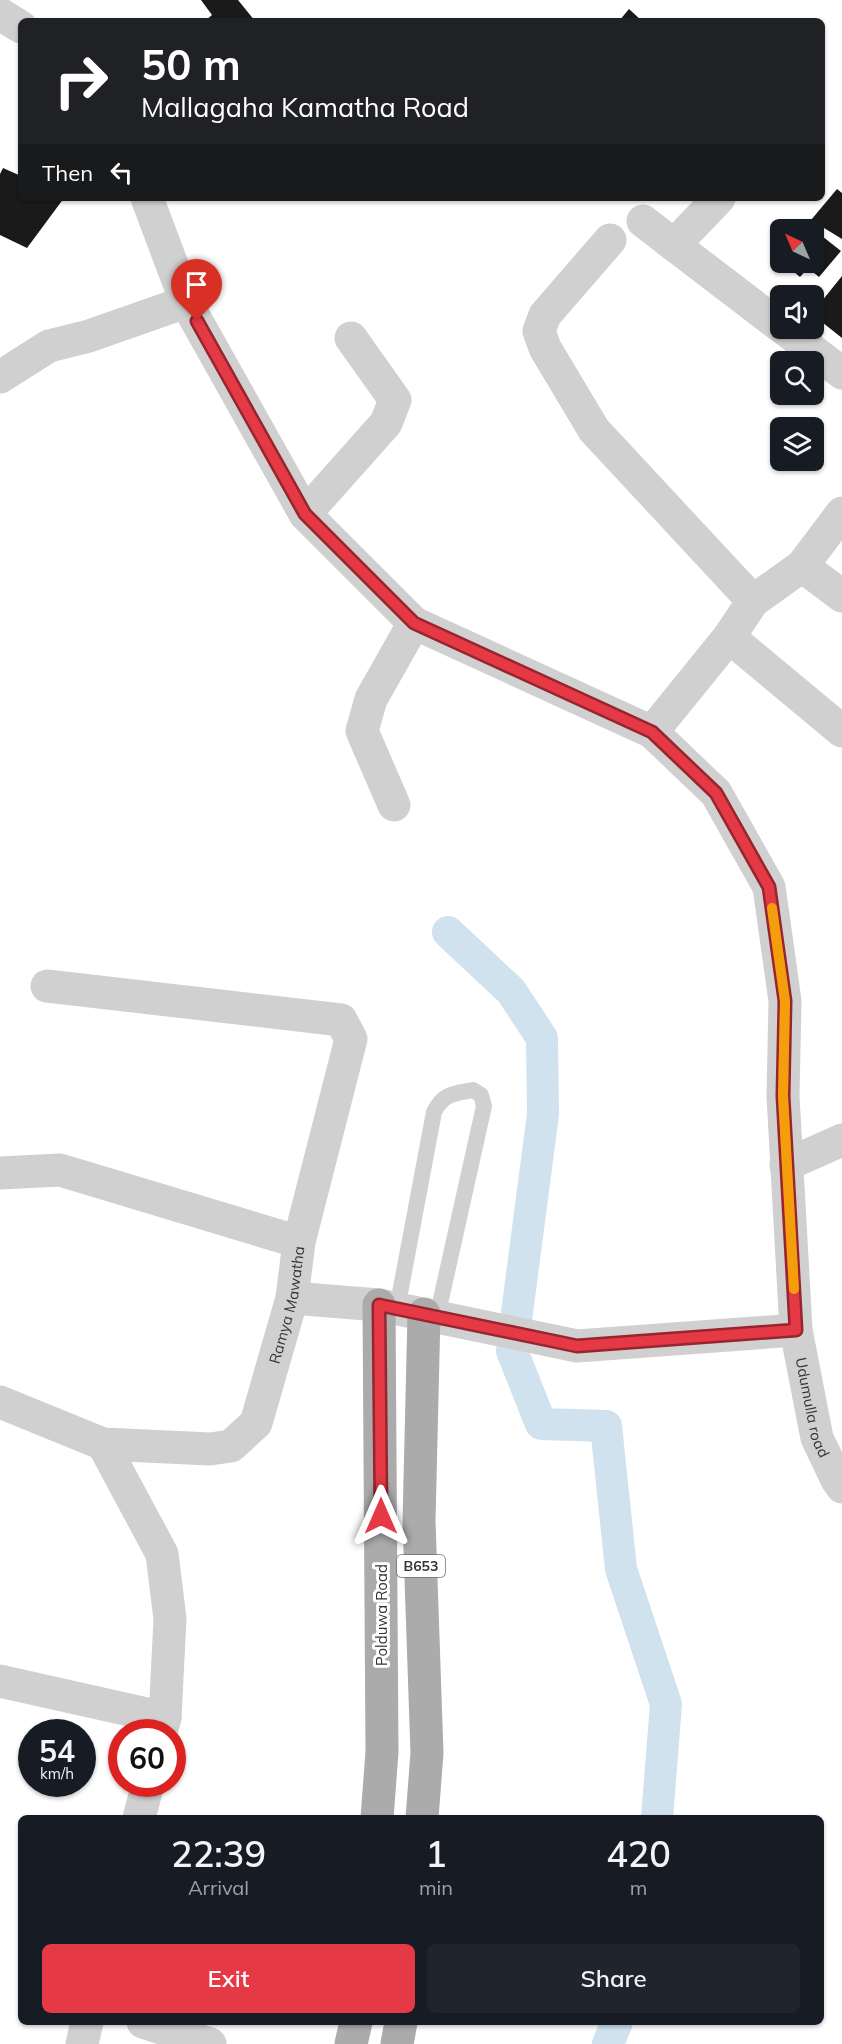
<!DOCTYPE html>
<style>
:root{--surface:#171b24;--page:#20242c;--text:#f1f3f6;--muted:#9ea1a6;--accent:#e63946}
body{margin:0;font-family:Mulish,sans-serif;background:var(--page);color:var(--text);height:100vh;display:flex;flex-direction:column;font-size:22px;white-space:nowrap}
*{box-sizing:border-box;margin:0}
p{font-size:20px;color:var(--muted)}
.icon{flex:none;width:33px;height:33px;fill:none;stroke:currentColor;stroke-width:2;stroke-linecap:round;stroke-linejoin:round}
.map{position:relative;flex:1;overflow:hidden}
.sheet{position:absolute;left:18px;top:1815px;width:806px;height:210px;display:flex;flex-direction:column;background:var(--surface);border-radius:9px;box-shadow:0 2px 4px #0004}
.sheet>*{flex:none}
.hud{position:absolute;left:18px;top:18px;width:807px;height:183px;border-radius:9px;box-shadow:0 2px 4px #0004;background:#202124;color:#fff;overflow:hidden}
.needle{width:39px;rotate:316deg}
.tools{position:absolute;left:770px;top:219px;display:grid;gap:12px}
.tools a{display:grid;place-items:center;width:54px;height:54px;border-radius:9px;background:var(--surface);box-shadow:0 2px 4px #0004;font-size:30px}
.speed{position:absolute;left:18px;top:1719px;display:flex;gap:12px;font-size:30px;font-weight:700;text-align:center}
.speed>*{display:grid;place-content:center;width:78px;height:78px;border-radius:50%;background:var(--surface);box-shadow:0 2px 4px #0004;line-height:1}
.speed small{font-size:15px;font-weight:400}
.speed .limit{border:9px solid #d22;background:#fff;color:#111}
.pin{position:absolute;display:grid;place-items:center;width:51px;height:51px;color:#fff;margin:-62px -26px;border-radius:50% 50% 50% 0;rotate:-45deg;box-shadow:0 0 6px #0007}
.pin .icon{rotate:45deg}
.me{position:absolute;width:66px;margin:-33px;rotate:0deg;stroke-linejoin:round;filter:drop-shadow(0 0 4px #0008)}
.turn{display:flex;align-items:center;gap:21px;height:126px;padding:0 24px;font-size:27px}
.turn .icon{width:78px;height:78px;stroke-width:2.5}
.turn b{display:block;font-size:42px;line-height:51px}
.then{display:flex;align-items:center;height:57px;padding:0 24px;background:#0003;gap:12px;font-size:22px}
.eta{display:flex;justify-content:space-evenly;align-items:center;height:102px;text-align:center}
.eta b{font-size:36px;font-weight:600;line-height:42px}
.primary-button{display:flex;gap:12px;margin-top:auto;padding:12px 24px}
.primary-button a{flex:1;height:69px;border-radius:9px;background:var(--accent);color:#fff;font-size:24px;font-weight:600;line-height:69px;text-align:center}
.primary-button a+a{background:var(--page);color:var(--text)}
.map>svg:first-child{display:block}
</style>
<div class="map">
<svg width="842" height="2044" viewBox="0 0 842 2044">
<rect width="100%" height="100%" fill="#fff"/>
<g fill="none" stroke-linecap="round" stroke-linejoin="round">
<path stroke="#cfe2ee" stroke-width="32" d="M448 932 511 991 542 1038 543 1114 512 1351 541 1424 606 1426 621 1569 666 1704 657 1818
M608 2044 617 2022"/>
</g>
<path fill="#1a1a1a" d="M201 0H238L255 21H205L212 15Z
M629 9 642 21H619Z
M3 168 21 176V198H64L27 248 0 235V174Z
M837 189 842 193V239L811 220Z
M808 225 841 251 819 277 808 268 800 277 782 262H813V230H805Z
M842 276V338L813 315V312Z"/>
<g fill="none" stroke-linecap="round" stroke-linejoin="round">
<path stroke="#d0d0d0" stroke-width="16" d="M397 1309 434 1112C444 1093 453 1094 473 1090L481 1095 484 1106 437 1317"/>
<g stroke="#d0d0d0" stroke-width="33">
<path d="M0 14 21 27"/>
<path id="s1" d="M147 198 186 302 305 514 414 623 652 732 716 793 769 887 785 1001 783 1096 796 1330 817 1438 837 1480 842 1487"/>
<path d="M719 198 674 245 780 326"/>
<path d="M643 221 674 245"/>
<path d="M610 240 545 315 539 331 545 348 594 430 753 601"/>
<path d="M783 328 842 373"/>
<path d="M0 377 49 346 89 336 186 302"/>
<path d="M305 514 386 423 395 400 351 338"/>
<path d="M802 566 842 596"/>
<path d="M729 637 842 731"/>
<path d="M652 732 729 637 753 601 802 566 842 513"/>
<path d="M394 805 362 731 371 699 414 623"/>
<path d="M786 1165 842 1140"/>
<path d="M0 1173 60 1170 299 1242"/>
<path d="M292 1298 379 1305 577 1346 796 1330"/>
<path id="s2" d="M0 1402 103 1444 210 1449 231 1446 256 1423 292 1298 299 1242 351 1039 341 1020 47 986"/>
<path d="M103 1444 162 1554 170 1619 165 1718 161 1732"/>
<path d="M0 1681 165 1718"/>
<path d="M139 1818 148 1784"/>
<path d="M143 2022 210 2044"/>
<path d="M82 2044 87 2022"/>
</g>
<path stroke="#ababab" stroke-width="33" d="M377 1818 382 1752 379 1305
M422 1818 427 1753 419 1521 424 1314
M351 2044 356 2022
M397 2044 401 2022"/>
</g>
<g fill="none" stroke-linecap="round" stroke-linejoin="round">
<g stroke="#96252e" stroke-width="15">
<path id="route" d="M197 321 305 514 414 623 652 732 716 793 769 887 785 1001 783 1096 796 1330 577 1346 379 1305 381 1516"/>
</g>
<use href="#route" stroke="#e63946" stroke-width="10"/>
<path stroke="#f59e0b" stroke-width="10" d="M772 908 785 1001 783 1096 794 1289"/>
</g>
<g text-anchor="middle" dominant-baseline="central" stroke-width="6" stroke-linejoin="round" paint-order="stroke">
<rect fill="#fff" stroke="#707070" stroke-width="1.5" x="397" y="1555" width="48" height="22" rx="4.5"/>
<g font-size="14" font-weight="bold" fill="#333">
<text x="421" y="1566">B653</text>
</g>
<g font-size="15" fill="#333" stroke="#fff">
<text stroke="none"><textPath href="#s2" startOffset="396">Ramya Mawatha</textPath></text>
<text stroke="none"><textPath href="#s1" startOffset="1490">Udumulla road</textPath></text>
<text transform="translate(381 1615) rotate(-90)">Polduwa Road</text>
</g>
</g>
</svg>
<div class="tools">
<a><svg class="needle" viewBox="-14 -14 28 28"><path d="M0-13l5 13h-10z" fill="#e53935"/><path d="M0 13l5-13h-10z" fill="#9ea1a6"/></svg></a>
<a><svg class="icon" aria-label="sound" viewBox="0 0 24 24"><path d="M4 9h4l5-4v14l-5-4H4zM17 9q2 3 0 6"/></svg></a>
<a><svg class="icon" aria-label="search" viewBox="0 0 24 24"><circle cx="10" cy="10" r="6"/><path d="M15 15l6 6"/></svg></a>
<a><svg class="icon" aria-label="layers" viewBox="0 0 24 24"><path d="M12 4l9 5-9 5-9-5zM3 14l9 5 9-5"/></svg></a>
</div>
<div class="speed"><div>54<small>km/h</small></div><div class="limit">60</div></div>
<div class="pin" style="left:197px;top:321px;background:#d93025"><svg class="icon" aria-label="arrive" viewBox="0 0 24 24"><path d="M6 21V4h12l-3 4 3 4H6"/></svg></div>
<svg class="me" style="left:381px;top:1516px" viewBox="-20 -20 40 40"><path d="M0-17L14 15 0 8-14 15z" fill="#e63946" stroke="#fff" stroke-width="4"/></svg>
<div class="hud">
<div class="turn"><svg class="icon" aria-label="right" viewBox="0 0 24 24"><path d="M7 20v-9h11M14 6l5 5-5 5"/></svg><div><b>50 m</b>Mallagaha Kamatha Road</div></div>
<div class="then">Then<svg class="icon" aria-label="left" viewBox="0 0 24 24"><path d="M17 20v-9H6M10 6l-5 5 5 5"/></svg></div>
</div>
<section class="sheet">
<div class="eta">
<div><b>22:39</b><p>Arrival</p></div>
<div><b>1</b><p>min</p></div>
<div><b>420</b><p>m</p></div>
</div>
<div class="primary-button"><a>Exit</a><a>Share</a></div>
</section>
</div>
